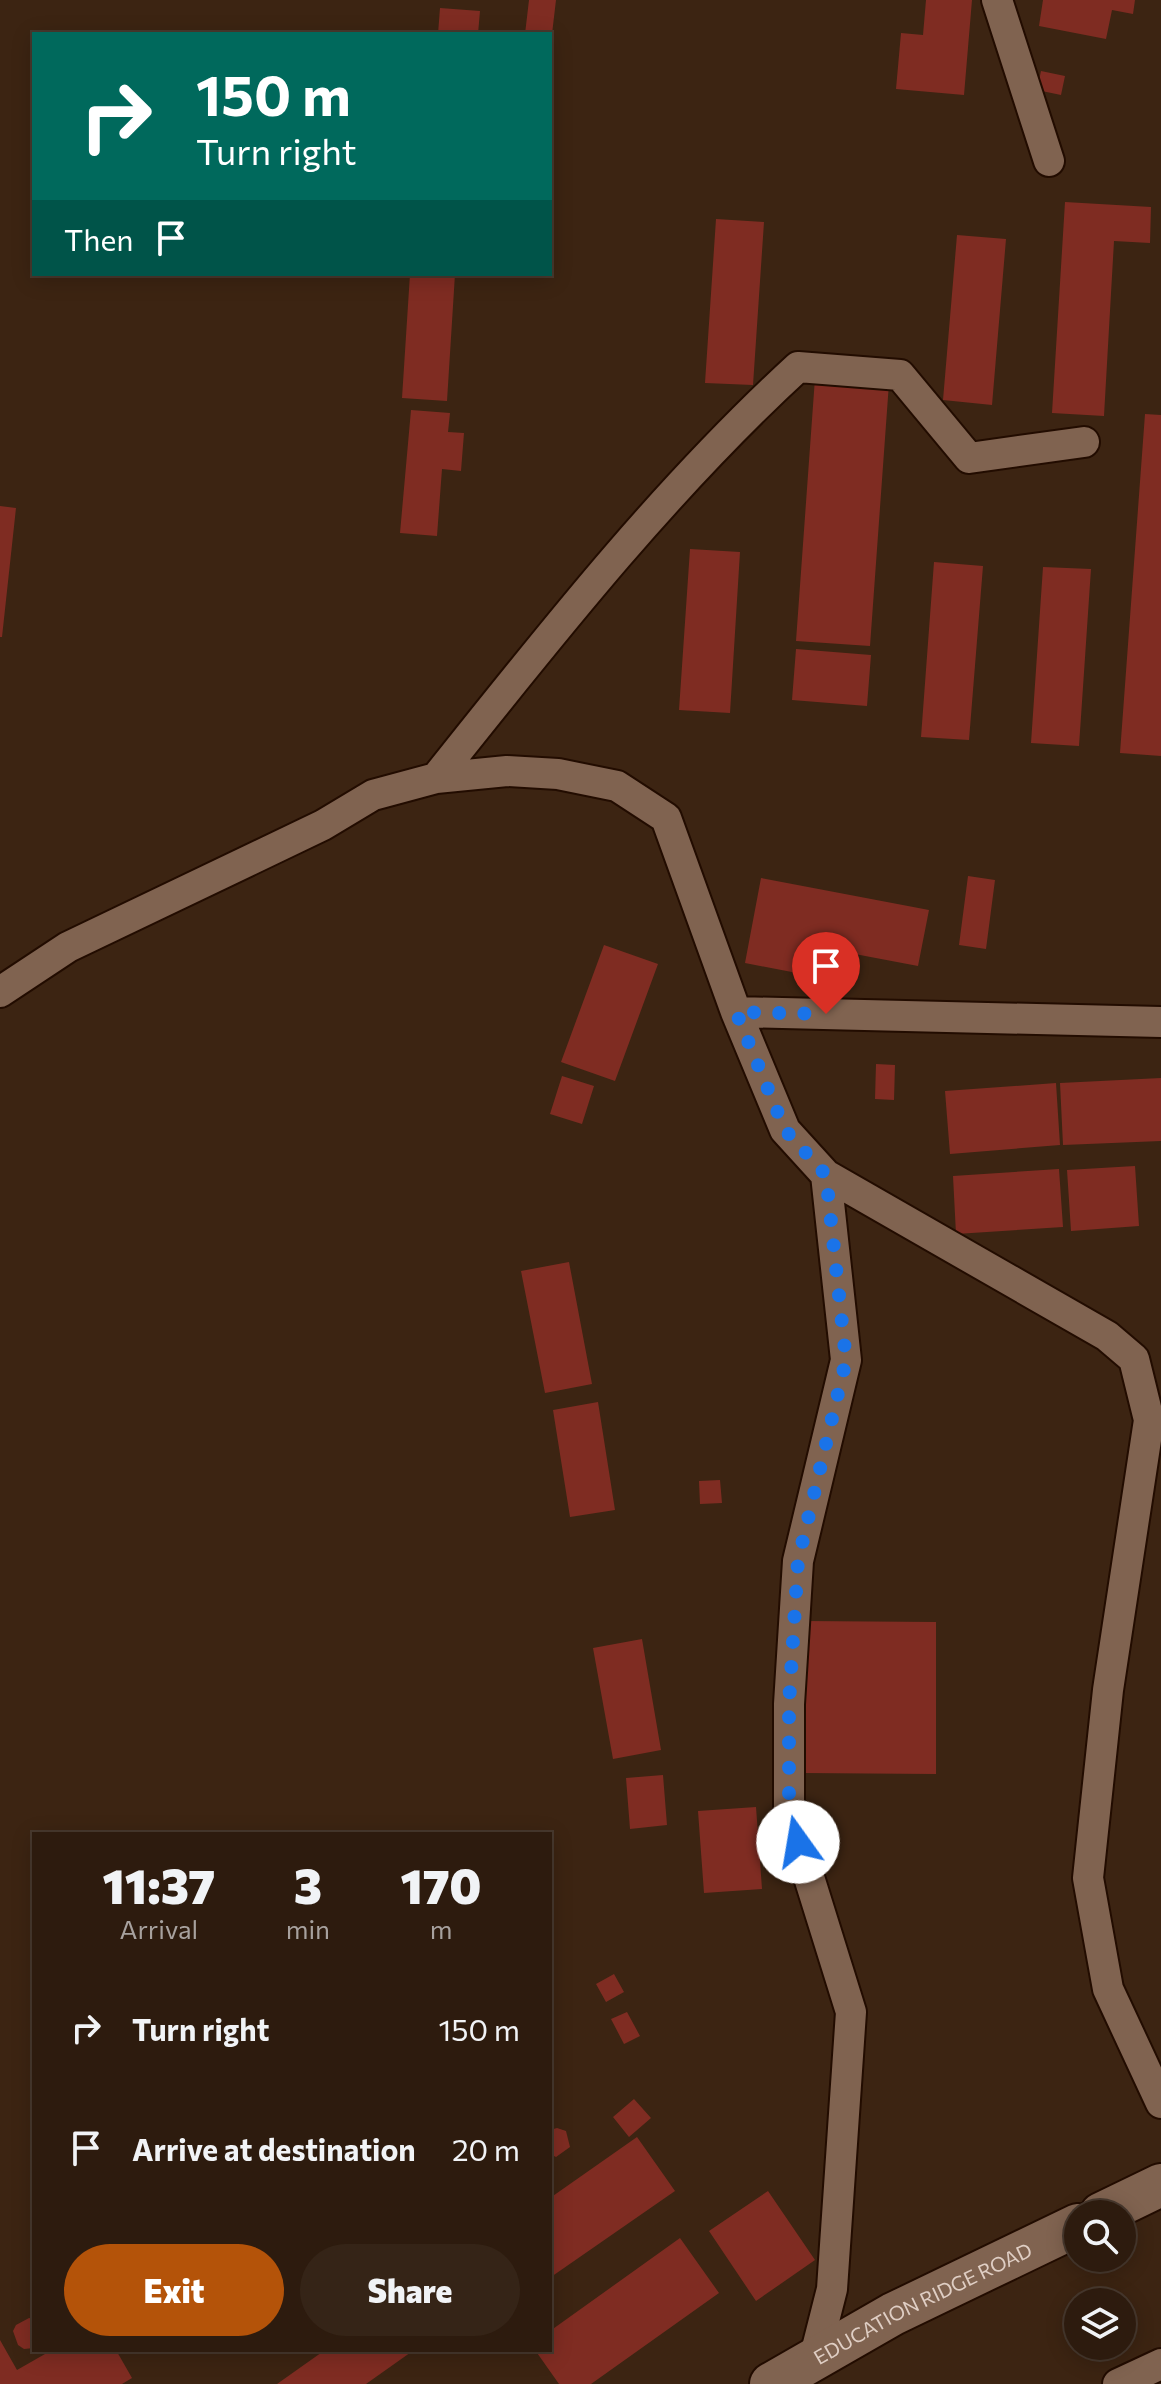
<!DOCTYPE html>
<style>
:root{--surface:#2d1b0e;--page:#352417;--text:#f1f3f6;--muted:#a7a19e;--line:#48392e;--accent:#b45309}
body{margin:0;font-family:Commissioner,sans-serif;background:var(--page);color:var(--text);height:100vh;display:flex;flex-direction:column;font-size:30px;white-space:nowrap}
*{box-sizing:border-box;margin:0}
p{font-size:26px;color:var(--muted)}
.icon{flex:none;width:44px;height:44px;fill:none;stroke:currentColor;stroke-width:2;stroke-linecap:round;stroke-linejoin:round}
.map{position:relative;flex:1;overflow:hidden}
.details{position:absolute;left:32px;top:1832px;width:520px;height:520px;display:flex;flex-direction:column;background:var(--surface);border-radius:0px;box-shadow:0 4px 20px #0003,0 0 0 2px var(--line)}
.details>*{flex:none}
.hud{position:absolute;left:32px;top:32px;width:520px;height:244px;border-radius:0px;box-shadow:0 4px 20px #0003,0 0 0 2px var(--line);background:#00695c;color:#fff;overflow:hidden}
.tools{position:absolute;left:1064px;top:2200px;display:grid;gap:16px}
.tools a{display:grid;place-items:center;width:72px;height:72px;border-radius:50%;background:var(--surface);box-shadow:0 4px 20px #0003,0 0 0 2px var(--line);font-size:40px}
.pin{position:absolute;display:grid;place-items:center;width:68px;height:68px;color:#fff;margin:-82px -34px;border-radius:50% 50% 50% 0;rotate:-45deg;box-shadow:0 0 8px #0007}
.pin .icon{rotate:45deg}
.me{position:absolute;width:88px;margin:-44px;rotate:347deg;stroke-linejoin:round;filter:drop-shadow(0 0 6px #0008)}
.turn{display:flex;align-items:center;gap:28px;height:168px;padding:0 32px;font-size:36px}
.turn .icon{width:104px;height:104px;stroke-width:2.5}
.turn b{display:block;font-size:56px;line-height:68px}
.then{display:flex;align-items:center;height:76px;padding:0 32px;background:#0003;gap:16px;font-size:30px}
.eta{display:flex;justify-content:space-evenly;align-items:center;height:136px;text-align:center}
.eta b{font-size:48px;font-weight:800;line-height:56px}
.cta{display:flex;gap:16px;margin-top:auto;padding:16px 32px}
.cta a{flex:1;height:92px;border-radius:48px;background:var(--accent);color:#fff;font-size:32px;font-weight:800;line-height:92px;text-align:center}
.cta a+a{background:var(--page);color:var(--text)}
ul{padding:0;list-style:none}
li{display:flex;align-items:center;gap:24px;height:120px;padding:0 32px}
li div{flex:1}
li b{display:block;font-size:30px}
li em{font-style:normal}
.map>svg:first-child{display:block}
</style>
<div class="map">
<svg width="1161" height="2384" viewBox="0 0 1161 2384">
<rect width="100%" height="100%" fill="#3c2412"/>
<path fill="#7f2c22" d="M529 0H556L552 34H525Z
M926 0H972L964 95 896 89 901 33 923 35Z
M1043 0H1135L1133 14 1112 10 1106 39 1039 26Z
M440 8 480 11 478 34H438Z
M1041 71 1065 76 1061 95 1037 90Z
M1065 202 1151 207 1150 243 1114 241 1104 416 1052 413Z
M716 219 764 222 753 385 705 383Z
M957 235 1006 239 992 405 943 400Z
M410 274H455L447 401 402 398Z
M815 378 889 383 870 646 796 641Z
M411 410 450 413 448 432 464 433 461 471 442 469 437 536 400 533Z
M1145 414 1161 415V756L1120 753Z
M0 506 16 508 2 637H0Z
M690 549 740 552 730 713 679 710Z
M934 562 983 566 969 740 921 737Z
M1043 567 1091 569 1079 746 1031 743Z
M796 649 871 655 867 706 792 700Z
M968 876 995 880 986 949 959 945Z
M761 878 929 910 918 966 802 944 797 973 745 963Z
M604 945 658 964 615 1081 561 1062Z
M876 1064 895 1065 894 1100 875 1099Z
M562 1076 594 1086 582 1124 550 1114Z
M1161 1078V1141L1063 1145 1060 1083Z
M1056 1083 1060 1145 950 1154 945 1091Z
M1135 1166 1139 1226 1071 1231 1067 1170Z
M1059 1169 1063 1227 956 1234 953 1176Z
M569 1262 592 1384 545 1393 521 1271Z
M598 1402 615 1510 570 1517 553 1410Z
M720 1480 722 1503 700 1504 699 1481Z
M803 1621 936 1622V1774L801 1773Z
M642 1639 661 1750 613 1759 593 1648Z
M663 1775 667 1825 630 1829 626 1778Z
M756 1807 762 1889 704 1893 698 1811Z
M614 1974 624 1992 606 2002 596 1984Z
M627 2012 640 2036 624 2044 611 2019Z
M634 2099 651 2118 629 2137 613 2117Z
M557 2128 566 2131 570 2147 556 2157 550 2154V2130Z
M637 2137 675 2191 551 2277 550 2198Z
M768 2191 815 2260 756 2301 709 2231Z
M680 2238 719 2293 591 2384H559L535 2350H550V2331Z
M29 2318 34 2319V2348L24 2349 18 2345 13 2331 16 2325Z
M0 2340 17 2370 52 2350H116L132 2378 122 2384H0Z
M325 2350H414L366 2384H277Z"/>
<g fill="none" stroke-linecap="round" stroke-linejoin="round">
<g stroke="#220c00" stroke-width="34">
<path id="minor" d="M997 0 1049 161
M436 778C550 635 663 491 798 367L900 375 969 458 1084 442
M0 992 68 947 323 825 373 795 436 778 507 771 558 774 617 786 666 818 736 1012 785 1130 826 1175 1107 1336 1134 1359 1149 1420 1108 1690 1088 1878 1108 1989 1161 2103
M736 1012 1161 1022
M815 2356 832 2289 851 2012 789 1813V1704L798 1561 846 1360 826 1175
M1118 2384 1161 2364"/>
</g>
<g stroke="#220c00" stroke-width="46">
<g id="secondary">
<path d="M1101 2214 1161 2185"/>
<path id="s1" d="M771 2384 893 2314 1078 2225"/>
</g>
</g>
<use href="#minor" stroke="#806350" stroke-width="30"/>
<use href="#secondary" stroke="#806350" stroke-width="42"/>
</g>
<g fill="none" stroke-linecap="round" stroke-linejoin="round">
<path stroke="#1a73e8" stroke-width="14" stroke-dasharray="0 25.2" d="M798 1842 789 1813V1704L798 1561 846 1360 826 1175 785 1130 736 1012 826 1014"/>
</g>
<g text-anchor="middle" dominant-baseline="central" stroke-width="8" stroke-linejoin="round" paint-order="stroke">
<g font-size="20" fill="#dfcec4" stroke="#3c2412">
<text stroke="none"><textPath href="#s1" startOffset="172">EDUCATION RIDGE ROAD</textPath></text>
</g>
</g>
</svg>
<div class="tools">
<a><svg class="icon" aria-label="search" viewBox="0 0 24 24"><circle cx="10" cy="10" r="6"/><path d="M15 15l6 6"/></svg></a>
<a><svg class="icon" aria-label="layers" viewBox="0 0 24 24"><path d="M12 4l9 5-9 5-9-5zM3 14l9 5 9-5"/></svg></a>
</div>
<div class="pin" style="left:826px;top:1014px;background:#d93025"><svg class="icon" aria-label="arrive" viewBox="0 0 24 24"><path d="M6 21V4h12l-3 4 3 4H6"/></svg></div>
<svg class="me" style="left:798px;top:1842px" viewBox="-20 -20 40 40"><circle r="19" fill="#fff"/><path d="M0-13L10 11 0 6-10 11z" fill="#1a73e8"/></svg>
<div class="hud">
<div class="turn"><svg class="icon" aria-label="right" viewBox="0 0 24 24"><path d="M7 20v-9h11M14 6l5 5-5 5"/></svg><div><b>150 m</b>Turn right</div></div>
<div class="then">Then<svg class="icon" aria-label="arrive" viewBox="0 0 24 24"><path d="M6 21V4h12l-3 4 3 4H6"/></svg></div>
</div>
<section class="details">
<div class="eta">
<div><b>11:37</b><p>Arrival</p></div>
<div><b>3</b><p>min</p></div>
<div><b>170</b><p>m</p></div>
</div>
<ul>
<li><svg class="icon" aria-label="right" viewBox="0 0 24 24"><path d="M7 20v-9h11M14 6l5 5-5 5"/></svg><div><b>Turn right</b></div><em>150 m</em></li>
<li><svg class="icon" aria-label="arrive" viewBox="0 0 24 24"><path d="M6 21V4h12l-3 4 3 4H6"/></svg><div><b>Arrive at destination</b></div><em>20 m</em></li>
</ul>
<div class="cta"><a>Exit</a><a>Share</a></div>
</section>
</div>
